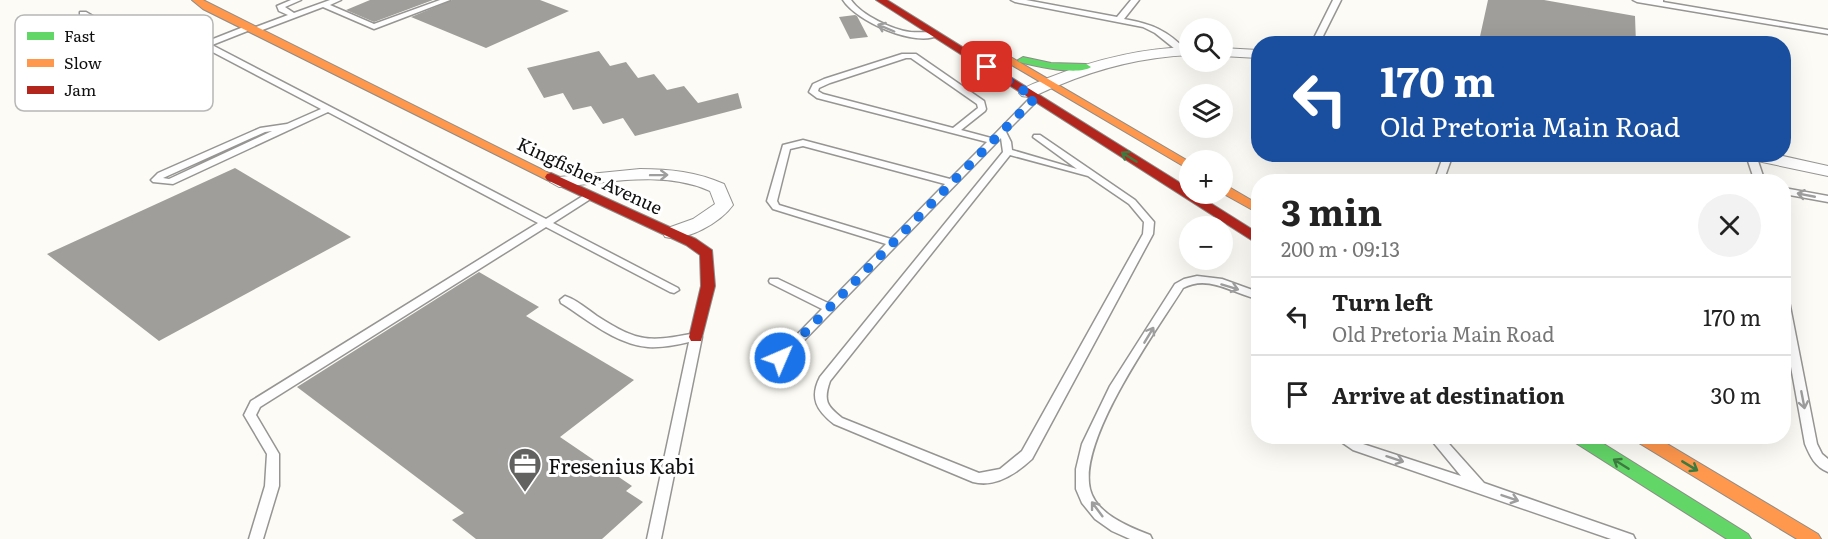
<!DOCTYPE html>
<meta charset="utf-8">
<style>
:root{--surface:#fff;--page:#f2f2f2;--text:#222;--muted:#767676;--line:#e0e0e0}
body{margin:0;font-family:Literata,serif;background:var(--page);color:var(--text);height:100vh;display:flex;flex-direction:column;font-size:22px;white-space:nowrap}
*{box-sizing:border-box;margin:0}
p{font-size:20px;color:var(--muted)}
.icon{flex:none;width:33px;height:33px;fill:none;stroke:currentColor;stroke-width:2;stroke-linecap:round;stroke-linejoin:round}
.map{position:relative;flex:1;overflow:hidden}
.side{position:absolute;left:1251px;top:174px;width:540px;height:270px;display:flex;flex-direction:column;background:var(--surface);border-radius:24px;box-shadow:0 6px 24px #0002}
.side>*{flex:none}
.banner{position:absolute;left:1251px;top:36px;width:540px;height:126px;border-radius:24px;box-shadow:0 6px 24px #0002;background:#1a4fa0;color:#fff;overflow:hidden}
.fabs{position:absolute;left:1179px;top:18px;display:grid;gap:12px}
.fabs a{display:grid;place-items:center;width:54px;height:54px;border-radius:50%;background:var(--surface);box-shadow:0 6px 24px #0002;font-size:30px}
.pin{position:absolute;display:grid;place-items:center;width:51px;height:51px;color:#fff;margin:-26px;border-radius:12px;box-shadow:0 3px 9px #0006}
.me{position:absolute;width:66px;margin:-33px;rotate:45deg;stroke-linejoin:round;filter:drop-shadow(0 0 4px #0008)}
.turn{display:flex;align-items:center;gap:21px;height:126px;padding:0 30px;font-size:27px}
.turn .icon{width:78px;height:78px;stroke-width:2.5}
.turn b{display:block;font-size:42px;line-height:51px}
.round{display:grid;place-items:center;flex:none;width:63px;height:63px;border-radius:32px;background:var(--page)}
.summary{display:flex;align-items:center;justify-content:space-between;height:102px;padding:0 30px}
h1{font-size:36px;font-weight:700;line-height:45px}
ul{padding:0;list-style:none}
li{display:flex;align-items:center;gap:18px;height:78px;padding:0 30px;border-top:2px solid var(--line)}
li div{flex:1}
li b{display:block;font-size:22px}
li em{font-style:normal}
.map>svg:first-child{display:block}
</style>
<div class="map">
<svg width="1828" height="539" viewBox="0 0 1828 539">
<rect width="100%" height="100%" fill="#fcfbf5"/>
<path fill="#a09e9a" d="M370 0H433L374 22 346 10Z
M452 0H540L569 11 486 48 411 17Z
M1488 0H1544L1635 16 1636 44 1479 41Z
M855 15 857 16 868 37 850 39 839 17Z
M599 51 610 66 626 62 638 78 654 74 667 90 684 86 698 103 738 93 742 108 635 136 623 118 603 124 591 106 573 110 563 93 544 98 527 68Z
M235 168 351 237 159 341 47 254Z
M479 272 539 307 526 316 634 380 560 437 632 486 626 491 643 502 602 539H476L452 520 464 513 297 387Z"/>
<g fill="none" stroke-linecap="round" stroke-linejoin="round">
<g stroke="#969593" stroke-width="3">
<path id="lane" d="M291 0H301L285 7 294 13 330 0H341L330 5 374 24 440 0H450L374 29 323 7 257 32 250 30 212 45 546 219 586 194H592L594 196 592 198 553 223 678 288 679 290 674 293 670 292 546 227 260 407 256 415 279 454V486L263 539H249L265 486 267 454 244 415 251 401 538 223 328 112 173 184 153 182 151 180 158 173 260 128 287 124 321 109 205 48 134 75 161 91 157 93H154L86 53 90 51H93L129 72 158 60 80 16V12H86L165 58 246 26 253 28 288 15 279 11 277 6ZM272 131 169 179 163 178 265 132Z
M843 0H851C861 15 893 30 910 32 919 33 931 31 939 35 916 48 856 21 843 0Z
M1011 0H1026L1117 17 1131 0H1139L1124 19C1152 24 1167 30 1187 51L1183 53H1180L1155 33 1143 27 1015 2Z
M1333 0H1341L1319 44H1311Z
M1633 0H1663V2L1828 30V34L1637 2Z
M1364 38 1397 42 1400 44H1346Z
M902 54H916L984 101 986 109 985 111 961 130 991 138 1032 96H1038V100L1006 132 1011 142 1012 150 1077 169 1033 137 1034 135H1040L1135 200 1154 222 1153 234 1032 459C1017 473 995 488 973 482L834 424C817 411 809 398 820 377L1003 152 1001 138 784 361H776L774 358 822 309 770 283 769 281 770 279H778L828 303 886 244 773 209 767 201 783 145 803 140 950 179 987 142 817 98 809 92 813 84 824 79ZM906 58H911L977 104 978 108 953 128 823 94 818 91 819 88 830 83ZM803 146 945 184 891 239 779 205 777 201 790 149ZM1010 155 1088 176 1129 204 1144 222 1143 234 1022 451 1000 469 979 473 842 418C827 406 823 401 830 381Z
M1444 154H1453L1443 182H1434Z
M1746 155H1756L1765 182H1755Z
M1784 188 1828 196V202L1784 194Z
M1197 276 1222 279 1258 292V299C1233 294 1209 274 1183 288 1156 331 1078 439 1090 489 1096 514 1129 527 1150 535L1152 539H1130L1112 531 1095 519 1082 503 1076 489V469L1082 444 1110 386 1175 284 1184 279Z
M565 296C577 300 587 309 597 316 639 343 649 342 696 333L700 334 702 337 661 539H647L689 342C676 345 662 348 648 347 615 344 587 319 561 303L560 300Z
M1784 297 1789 301 1817 444 1822 454 1828 459V472C1815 467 1810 456 1805 444L1784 328Z
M1335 436H1352L1363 444 1461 476 1428 436H1442L1484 483 1633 535 1635 539H1611L1353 450 1337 439Z"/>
</g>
<g stroke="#969593" stroke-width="2">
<path id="street" d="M1190 47V55C1142 57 1100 68 1057 86 1046 90 1033 99 1022 96L1019 93C1026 85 1039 82 1048 78 1094 60 1140 48 1190 47Z
M1222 48 1258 50V58L1222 56Z
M1740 154H1774L1828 166V176L1748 159Z
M640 169C670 169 697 172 724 184L733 205C721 222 687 242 665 237L663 233 665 229 693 219 715 204 710 191C662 170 609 183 559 187L550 182 559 177Z"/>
</g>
<g stroke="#8c8c89" stroke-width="2">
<path id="fast" d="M1023 57 1051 63 1086 64 1091 67C1078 76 1035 66 1019 62L1018 60Z
M1569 436H1591L1748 534 1751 539H1727L1571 440Z"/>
</g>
<g stroke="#8c8c89" stroke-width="2">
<path id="slow" d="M192 0H203L557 177 555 180H547L203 9Z
M1002 52 1190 162V170L998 57V53Z
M1222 183 1258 204V213L1222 193Z
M1632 436H1654L1818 534 1821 539H1797L1634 440Z"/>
</g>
<g stroke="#8c8c89" stroke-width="2">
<path id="jam" d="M876 0H887L1190 189V194H1196L1258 233V242L1253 241Z
M551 173 696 239 712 250 715 286 701 341H691L689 337 701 286 700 255 686 245 547 180 545 177 547 174Z"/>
</g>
<use href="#lane" fill="#fffefe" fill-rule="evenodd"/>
<use href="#street" fill="#fffefe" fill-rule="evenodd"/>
<use href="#fast" fill="#63d668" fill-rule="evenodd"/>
<use href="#slow" fill="#ff974d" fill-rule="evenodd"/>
<use href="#jam" fill="#b3261e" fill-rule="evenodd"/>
</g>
<defs><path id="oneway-shaft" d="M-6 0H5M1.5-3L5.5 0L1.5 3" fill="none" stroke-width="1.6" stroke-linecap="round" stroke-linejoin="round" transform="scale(1.5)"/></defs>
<g stroke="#9f9e9e">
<use href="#oneway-shaft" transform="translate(886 28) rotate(-157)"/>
<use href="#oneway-shaft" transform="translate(659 175) rotate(-1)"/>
<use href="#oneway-shaft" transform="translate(1806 195) rotate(-169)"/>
<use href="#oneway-shaft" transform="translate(1230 287) rotate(17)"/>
<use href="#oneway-shaft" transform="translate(1149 335) rotate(-59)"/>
<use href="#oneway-shaft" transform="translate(1803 400) rotate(79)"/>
<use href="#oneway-shaft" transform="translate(1395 459) rotate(18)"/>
<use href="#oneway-shaft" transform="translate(1510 498) rotate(19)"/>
<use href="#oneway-shaft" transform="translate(1097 509) rotate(-127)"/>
</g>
<g stroke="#3d7c40">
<use href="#oneway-shaft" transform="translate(1129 157) rotate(-148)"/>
<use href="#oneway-shaft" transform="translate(1621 464) rotate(-148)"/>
<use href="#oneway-shaft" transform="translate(1690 466) rotate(31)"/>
</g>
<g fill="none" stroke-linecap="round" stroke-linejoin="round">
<path stroke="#1a73e8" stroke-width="10" stroke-dasharray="0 18" d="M780 358 1035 98 987 67"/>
</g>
<defs>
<g id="office-pin" transform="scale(1.725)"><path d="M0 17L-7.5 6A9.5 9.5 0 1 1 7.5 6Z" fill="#626260" stroke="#fff"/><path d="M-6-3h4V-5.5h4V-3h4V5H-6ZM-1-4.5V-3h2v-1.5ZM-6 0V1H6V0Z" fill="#fff"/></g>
</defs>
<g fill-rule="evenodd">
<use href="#office-pin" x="525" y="464"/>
</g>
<g text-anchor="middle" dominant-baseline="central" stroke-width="6" stroke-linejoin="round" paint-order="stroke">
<g font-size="18" fill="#0f0f0f" stroke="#fff">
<text transform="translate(590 175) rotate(25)">Kingfisher Avenue</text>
</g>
<g font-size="21" fill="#0f0f0f" stroke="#fff" text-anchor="start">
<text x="548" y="464">Fresenius Kabi</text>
</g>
</g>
<rect x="15" y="15" width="198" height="96" rx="9" fill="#fff" stroke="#b7b7b7" stroke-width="1.5"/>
<rect x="27" y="32" width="27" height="8" fill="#63d668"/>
<rect x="27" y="59" width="27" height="8" fill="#ff974d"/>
<rect x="27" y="86" width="27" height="8" fill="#b3261e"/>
<g font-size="16" fill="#0f0f0f">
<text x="64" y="42">Fast</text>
<text x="64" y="69">Slow</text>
<text x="64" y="96">Jam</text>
</g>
</svg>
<div class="fabs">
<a><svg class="icon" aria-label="search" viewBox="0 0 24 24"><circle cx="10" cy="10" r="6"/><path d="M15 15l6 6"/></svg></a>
<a><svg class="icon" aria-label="layers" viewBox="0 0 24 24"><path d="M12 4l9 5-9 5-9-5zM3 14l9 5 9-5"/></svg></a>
<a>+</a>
<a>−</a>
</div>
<div class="pin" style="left:987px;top:67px;background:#d93025"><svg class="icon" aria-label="arrive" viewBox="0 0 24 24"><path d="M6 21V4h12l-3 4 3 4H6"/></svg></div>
<svg class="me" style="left:780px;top:358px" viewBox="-20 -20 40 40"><circle r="17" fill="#1a73e8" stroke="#fff" stroke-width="3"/><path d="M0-11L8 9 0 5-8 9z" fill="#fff"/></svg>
<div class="banner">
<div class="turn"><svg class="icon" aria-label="left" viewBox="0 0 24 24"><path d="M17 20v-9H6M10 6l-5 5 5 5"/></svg><div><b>170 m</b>Old Pretoria Main Road</div></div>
</div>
<section class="side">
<div class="summary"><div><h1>3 min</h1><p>200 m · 09:13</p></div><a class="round"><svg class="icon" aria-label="close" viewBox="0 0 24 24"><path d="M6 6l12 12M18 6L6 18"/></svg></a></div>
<ul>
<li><svg class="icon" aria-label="left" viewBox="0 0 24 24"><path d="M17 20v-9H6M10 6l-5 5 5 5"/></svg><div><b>Turn left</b><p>Old Pretoria Main Road</p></div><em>170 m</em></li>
<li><svg class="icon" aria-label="arrive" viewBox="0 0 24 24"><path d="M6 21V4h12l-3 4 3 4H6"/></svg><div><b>Arrive at destination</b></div><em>30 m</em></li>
</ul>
</section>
</div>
